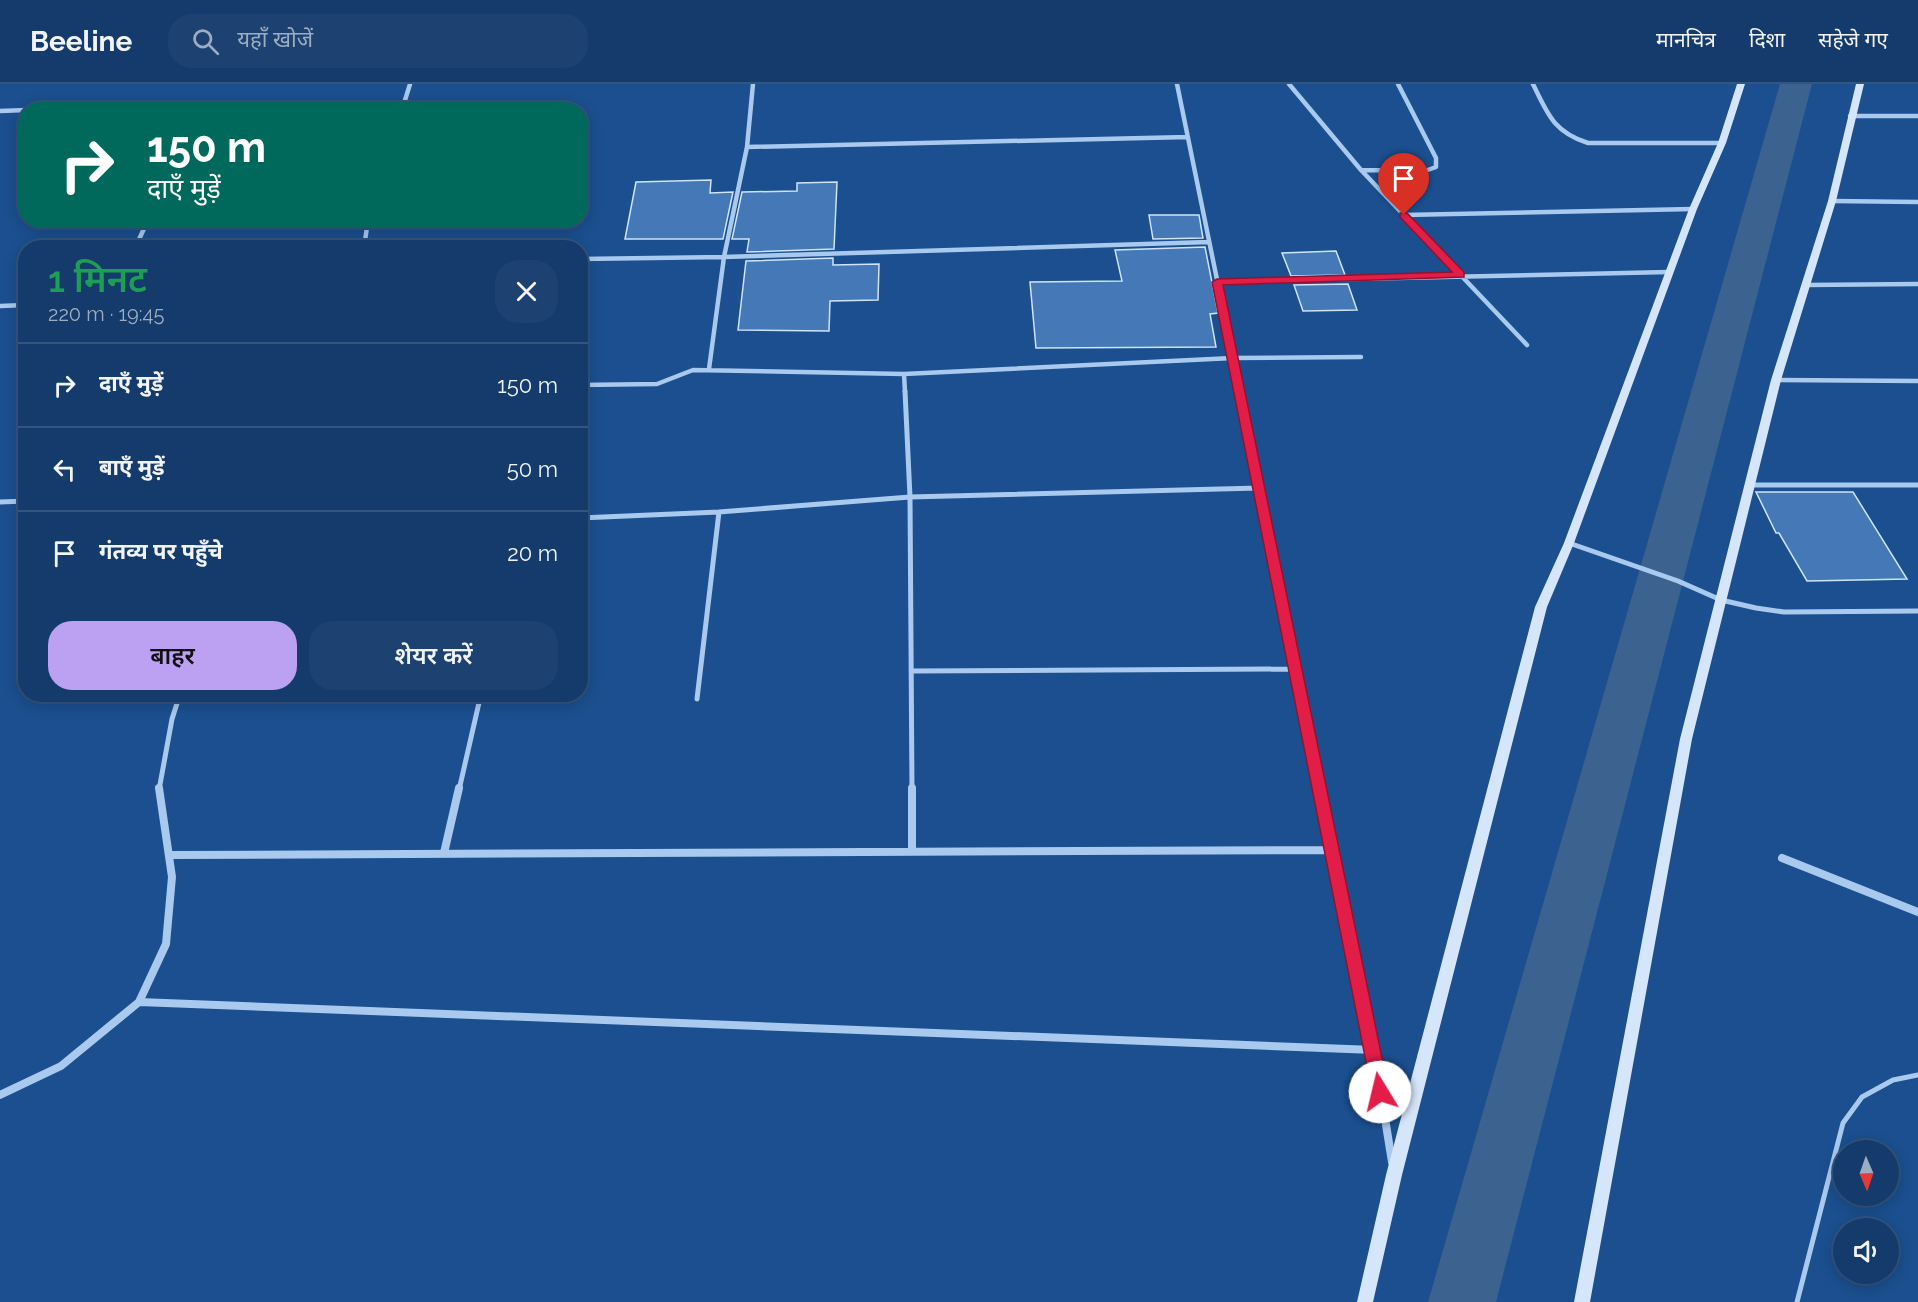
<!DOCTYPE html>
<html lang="hi">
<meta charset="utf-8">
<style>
:root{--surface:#143b6b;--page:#1d4271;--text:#f1f3f6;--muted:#9dadc1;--line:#33557e;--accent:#bca0f2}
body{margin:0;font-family:Raleway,"Noto Sans Devanagari",sans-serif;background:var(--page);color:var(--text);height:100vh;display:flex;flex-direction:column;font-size:22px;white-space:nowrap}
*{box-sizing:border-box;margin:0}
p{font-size:20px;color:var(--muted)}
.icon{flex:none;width:33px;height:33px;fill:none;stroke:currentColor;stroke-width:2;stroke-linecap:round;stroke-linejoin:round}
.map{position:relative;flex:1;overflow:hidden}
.details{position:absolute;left:18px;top:156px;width:570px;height:462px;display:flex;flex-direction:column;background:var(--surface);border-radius:24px;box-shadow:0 3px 15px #0003,0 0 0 2px var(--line)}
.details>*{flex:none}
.hud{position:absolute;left:18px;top:18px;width:570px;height:126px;border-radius:24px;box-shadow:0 3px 15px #0003,0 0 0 2px var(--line);background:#00695c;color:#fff;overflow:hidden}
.needle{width:39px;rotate:178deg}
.controls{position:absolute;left:1833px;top:1056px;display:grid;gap:12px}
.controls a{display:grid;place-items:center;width:66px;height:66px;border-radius:50%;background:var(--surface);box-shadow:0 3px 15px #0003,0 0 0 2px var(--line);font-size:30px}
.pin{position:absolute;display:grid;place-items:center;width:51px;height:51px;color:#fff;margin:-62px -26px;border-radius:50% 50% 50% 0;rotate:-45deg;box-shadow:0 0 6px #0007}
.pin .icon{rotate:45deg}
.me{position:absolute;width:66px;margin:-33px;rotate:351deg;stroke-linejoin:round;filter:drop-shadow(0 0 4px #0008)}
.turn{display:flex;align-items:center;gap:21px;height:126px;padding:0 30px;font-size:27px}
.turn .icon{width:78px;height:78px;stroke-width:2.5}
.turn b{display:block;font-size:42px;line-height:51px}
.round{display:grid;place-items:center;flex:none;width:63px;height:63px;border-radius:24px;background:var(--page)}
.summary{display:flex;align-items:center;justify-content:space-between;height:102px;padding:0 30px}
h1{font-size:36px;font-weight:600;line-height:45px;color:#1e9e55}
.button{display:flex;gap:12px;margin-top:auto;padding:12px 30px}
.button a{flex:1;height:69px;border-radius:24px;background:var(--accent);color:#111;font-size:24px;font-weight:600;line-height:69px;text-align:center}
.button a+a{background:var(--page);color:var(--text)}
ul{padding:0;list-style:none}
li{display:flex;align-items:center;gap:18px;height:84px;padding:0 30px;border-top:2px solid var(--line)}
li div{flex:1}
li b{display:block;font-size:22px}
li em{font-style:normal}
header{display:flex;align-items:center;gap:36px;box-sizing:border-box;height:84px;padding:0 30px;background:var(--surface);border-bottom:2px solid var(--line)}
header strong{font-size:28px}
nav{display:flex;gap:33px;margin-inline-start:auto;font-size:21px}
.search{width:420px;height:54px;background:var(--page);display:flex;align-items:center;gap:15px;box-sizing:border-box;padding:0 21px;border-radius:24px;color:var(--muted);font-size:22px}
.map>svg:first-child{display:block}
</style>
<header>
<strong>Beeline</strong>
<div class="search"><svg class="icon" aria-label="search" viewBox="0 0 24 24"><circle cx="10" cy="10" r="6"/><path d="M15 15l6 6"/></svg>यहाँ खोजें</div>
<nav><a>मानचित्र</a><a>दिशा</a><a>सहेजे गए</a></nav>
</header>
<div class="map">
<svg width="1918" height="1218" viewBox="0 0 1918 1218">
<rect width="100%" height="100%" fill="#1b4f8f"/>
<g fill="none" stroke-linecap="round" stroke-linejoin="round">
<path fill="#3c6290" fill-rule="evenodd" d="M1780 0H1812L1496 1218H1428Z"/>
</g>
<path fill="#4478b7" stroke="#cfe3fa" stroke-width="1.5" d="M711 96 710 109 733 108 723 155H625L636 98Z
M837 98 834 165 747 168 749 155H732L742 108 797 107V99Z
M1149 131H1199L1203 154 1153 155Z
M1205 163 1218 229 1210 230 1216 263 1036 264 1030 198 1122 197 1115 166Z
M1336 167 1345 191 1291 192 1282 169Z
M833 174V181L879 180 878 216 830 217 829 247 738 246 746 177Z
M1348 200 1357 226 1303 227 1294 201Z
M1756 408H1853L1907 495 1807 497 1779 449H1776Z"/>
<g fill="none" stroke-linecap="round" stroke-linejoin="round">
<path stroke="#a9c9ee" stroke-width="5" d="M1797 1218 1843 1039 1862 1013 1893 996 1918 991"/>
<path stroke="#a9c9ee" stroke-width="4.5" d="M1177 0 1240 308
M1289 0 1361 86 1527 261
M1533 0C1548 31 1554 48 1588 59H1722
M52 26 169 22 195 26
M402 26 410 0
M0 27 26 26
M1850 32H1918
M747 63 1188 53
M1361 86 1425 87 1436 83V74L1398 0
M1832 117 1918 118
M1404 131 1693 125
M135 164 148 136
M364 164 368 136
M580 175 724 173 1209 158
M1217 198 1669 188
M1807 201 1918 200
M0 222 26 221
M709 285 724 173 747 63 753 0
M904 290 905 308
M1776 296 1918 297
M580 301 657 300 693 286 904 290 1233 274 1361 273"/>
<path stroke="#a9c9ee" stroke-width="5" d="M905 307 910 413 912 706
M1240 307 1321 706
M1749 401H1918
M0 418 26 417
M580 434 719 428 910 413 1259 404
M1569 459 1678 497 1721 516 1756 524 1784 528 1918 527
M911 587 1296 585
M697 615 719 428
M159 706 172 635 180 610
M459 706 481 610"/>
<path stroke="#a9c9ee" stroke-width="8" d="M912 704V768
M1321 704 1374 966 1392 1078
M444 769 459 704
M169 771 1333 766
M1782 774 1918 828
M139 918 1374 966
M0 1011 61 982 139 918 166 860 172 793 159 704"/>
<path fill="#d6e6fa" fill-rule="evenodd" d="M1737 0H1745L1726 59 1697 125 1574 459 1547 523 1402 1091 1373 1218H1357L1386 1091 1535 523 1564 459 1689 125 1718 59Z
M1856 0H1864L1836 117 1781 296 1692 655 1590 1218H1574L1680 655 1771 296 1828 117Z"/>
</g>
<path fill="#e11d48" stroke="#92132f" stroke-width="1.5" d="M1400 129H1407L1464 188V193L1223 201 1389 1008 1386 1014 1380 1016 1374 1014 1372 1008 1212 198 1217 195 1452 188 1400 133Z"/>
</svg>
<div class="controls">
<a><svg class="needle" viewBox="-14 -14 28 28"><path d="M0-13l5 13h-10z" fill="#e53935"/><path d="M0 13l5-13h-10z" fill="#9dadc1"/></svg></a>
<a><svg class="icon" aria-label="sound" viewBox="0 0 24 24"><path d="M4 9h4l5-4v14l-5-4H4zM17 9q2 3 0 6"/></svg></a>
</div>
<div class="pin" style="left:1404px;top:131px;background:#d93025"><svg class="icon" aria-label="arrive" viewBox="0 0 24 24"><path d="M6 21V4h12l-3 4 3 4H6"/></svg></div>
<svg class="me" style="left:1380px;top:1008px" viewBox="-20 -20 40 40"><circle r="19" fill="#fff"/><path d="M0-13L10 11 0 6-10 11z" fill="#e11d48"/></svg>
<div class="hud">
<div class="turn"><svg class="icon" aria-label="right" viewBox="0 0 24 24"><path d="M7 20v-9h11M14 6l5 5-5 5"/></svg><div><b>150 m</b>दाएँ मुड़ें</div></div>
</div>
<section class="details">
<div class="summary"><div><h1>1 मिनट</h1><p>220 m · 19:45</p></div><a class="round"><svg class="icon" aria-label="close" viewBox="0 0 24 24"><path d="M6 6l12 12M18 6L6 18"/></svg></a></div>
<ul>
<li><svg class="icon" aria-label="right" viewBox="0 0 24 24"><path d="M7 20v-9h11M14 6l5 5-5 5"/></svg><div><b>दाएँ मुड़ें</b></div><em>150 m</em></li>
<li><svg class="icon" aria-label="left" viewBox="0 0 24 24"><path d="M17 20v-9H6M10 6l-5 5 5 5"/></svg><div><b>बाएँ मुड़ें</b></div><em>50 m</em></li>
<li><svg class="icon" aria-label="arrive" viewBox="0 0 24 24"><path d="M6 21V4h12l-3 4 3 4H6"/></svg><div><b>गंतव्य पर पहुँचे</b></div><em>20 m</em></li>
</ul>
<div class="button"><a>बाहर</a><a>शेयर करें</a></div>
</section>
</div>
